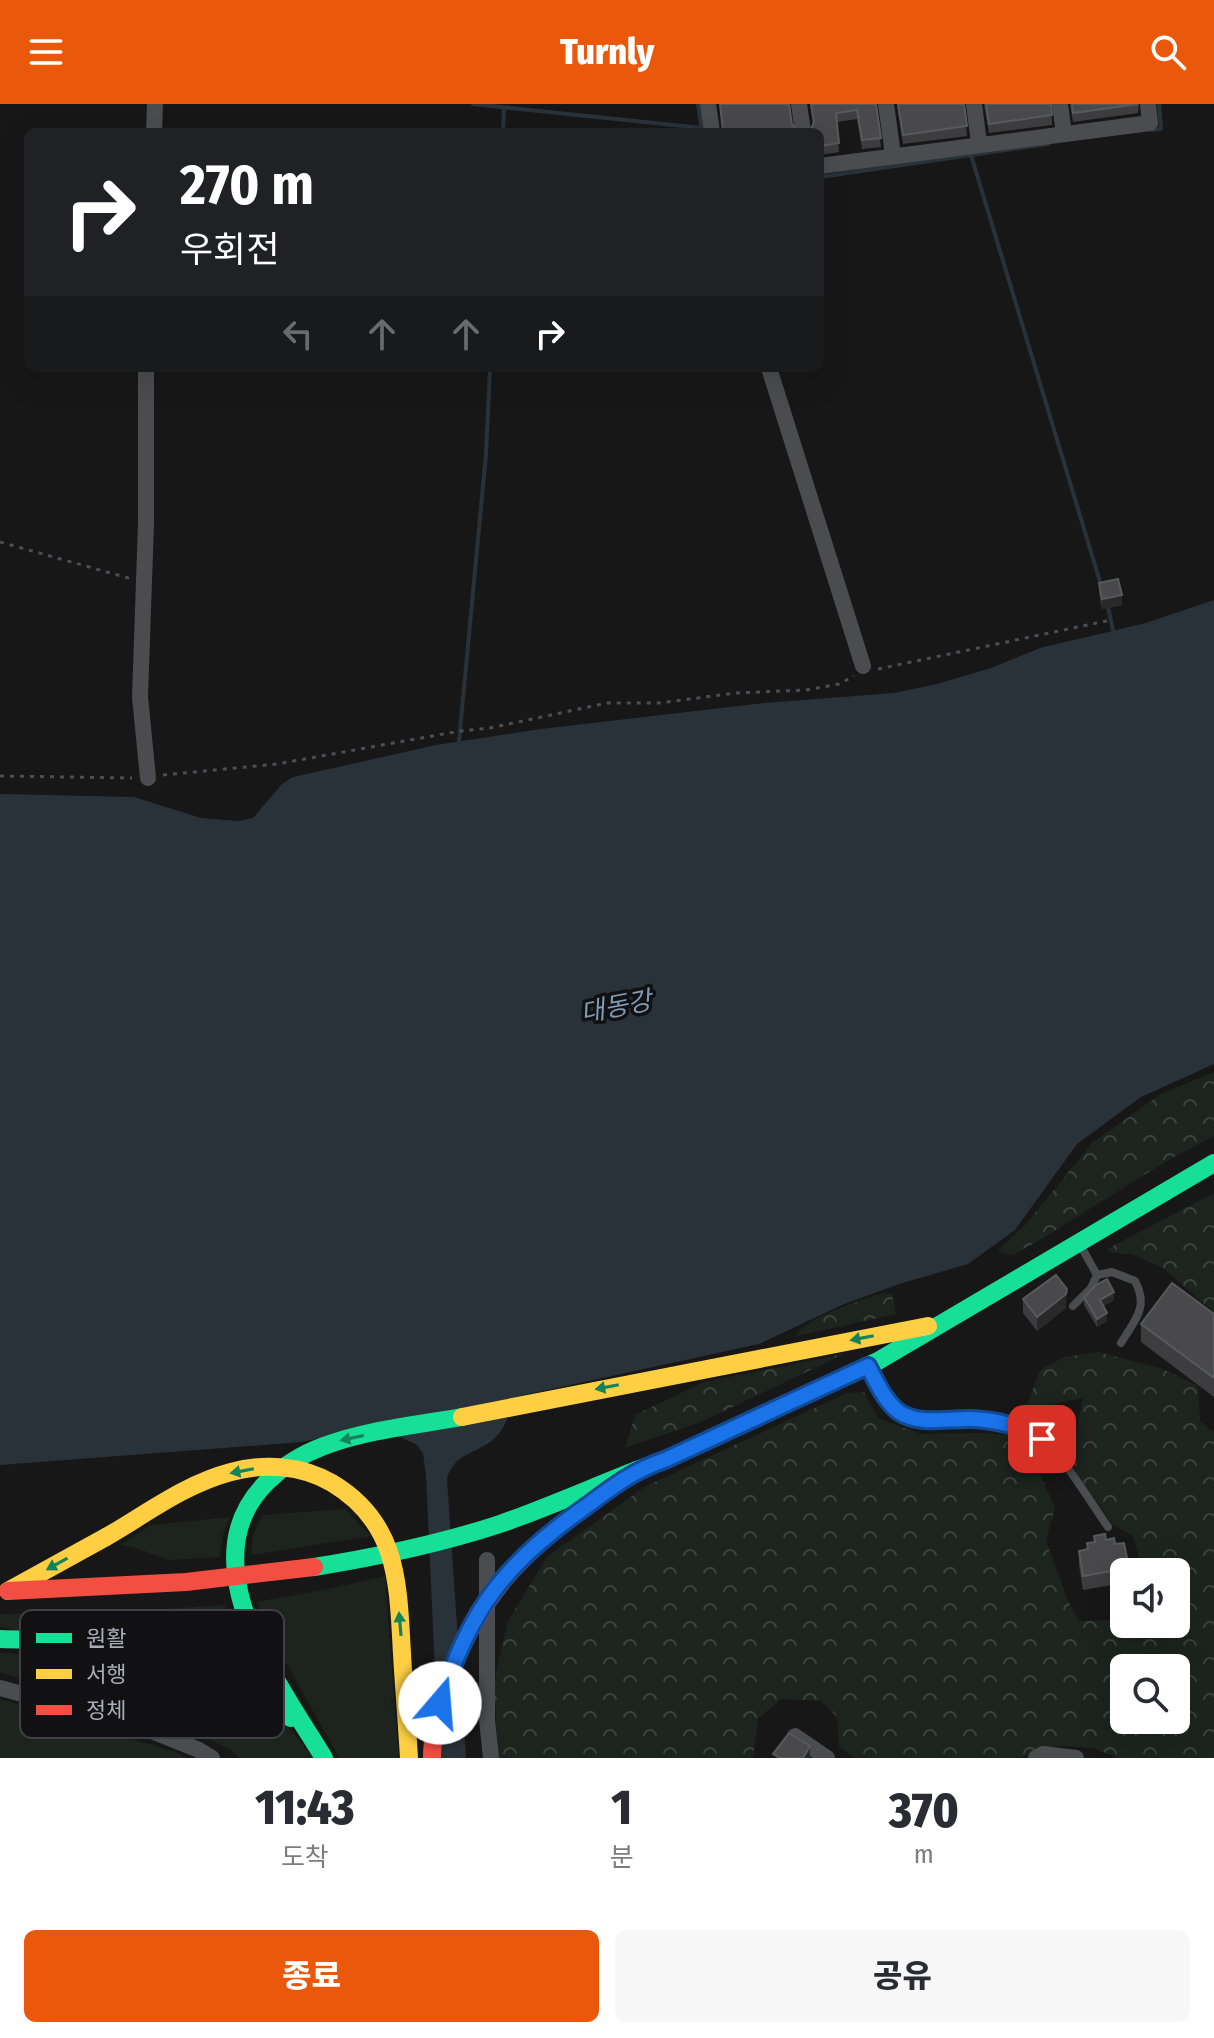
<!DOCTYPE html>
<html lang="ko">
<meta charset="utf-8">
<style>
:root{--surface:#fff;--page:#f7f7f7;--text:#2b2b33;--muted:#7c7c81;--accent:#ea580c}
body{margin:0;font-family:"Fira Sans Condensed","Noto Sans KR",sans-serif;background:var(--page);color:var(--text);height:100vh;display:flex;flex-direction:column;font-size:30px;white-space:nowrap}
*{box-sizing:border-box;margin:0}
p{font-size:26px;color:var(--muted)}
.icon{flex:none;width:44px;height:44px;fill:none;stroke:currentColor;stroke-width:2;stroke-linecap:round;stroke-linejoin:round}
.map{position:relative;height:1654px;overflow:hidden}
.details{display:flex;flex-direction:column;background:var(--surface);flex:1}
.details>*{flex:none}
.banner{position:absolute;left:24px;top:24px;width:800px;height:244px;border-radius:12px;box-shadow:0 8px 32px #0002;background:#202124;color:#fff;overflow:hidden}
.fabs{position:absolute;left:1110px;top:1454px;display:grid;gap:16px}
.fabs a{display:grid;place-items:center;width:80px;height:80px;border-radius:12px;background:var(--surface);box-shadow:0 8px 32px #0002;font-size:40px}
.pin{position:absolute;display:grid;place-items:center;width:68px;height:68px;color:#fff;margin:-34px;border-radius:16px;box-shadow:0 4px 12px #0006}
.me{position:absolute;width:88px;margin:-44px;rotate:18deg;stroke-linejoin:round;filter:drop-shadow(0 0 6px #0008)}
.turn{display:flex;align-items:center;gap:28px;height:168px;padding:0 24px;font-size:36px}
.turn .icon{width:104px;height:104px;stroke-width:2.5}
.turn b{display:block;font-size:56px;line-height:68px}
.lanes{display:flex;align-items:center;height:76px;padding:0 24px;background:#0003;justify-content:center;gap:40px;direction:ltr}
.lanes .off{opacity:.35}
.eta{display:flex;justify-content:space-evenly;align-items:center;height:136px;text-align:center}
.eta b{font-size:48px;font-weight:800;line-height:56px}
.action{display:flex;gap:16px;margin-top:auto;padding:16px 24px}
.action a{flex:1;height:92px;border-radius:12px;background:var(--accent);color:#fff;font-size:32px;font-weight:800;line-height:92px;text-align:center}
.action a+a{background:var(--page);color:var(--text)}
header{display:flex;justify-content:space-between;align-items:center;height:104px;padding:0 24px;background:var(--accent);color:#fff;font-size:36px;font-weight:800}
.map>svg:first-child{display:block}
</style>
<header><svg class="icon" aria-label="menu" viewBox="0 0 24 24"><path d="M4 6h16M4 12h16M4 18h16"/></svg>Turnly<svg class="icon" aria-label="search" viewBox="0 0 24 24"><circle cx="10" cy="10" r="6"/><path d="M15 15l6 6"/></svg></header>
<div class="map">
<svg width="1214" height="1654" viewBox="0 0 1214 1654">
<defs>
<pattern id="forest-crowns" width="20" height="18" patternUnits="userSpaceOnUse" patternTransform="scale(2)"><rect width="20" height="18" fill="#1d241e"/><path d="M2 6a3 3 0 1 1 6 0M12 15a3 3 0 1 1 6 0" fill="none" stroke="#3b413d"/></pattern>
</defs>
<rect width="100%" height="100%" fill="#171717"/>
<path fill="#1d241e" d="M345 1405 371 1432 252 1451C250 1436 255 1422 264 1411Z
M230 1413 223 1431 220 1453 169 1456 136 1444 120 1441 151 1421Z
M385 1472 399 1654H339L273 1535 257 1498 333 1484Z
M225 1501C230 1533 253 1562 272 1587L248 1572 0 1523V1510L117 1508Z
M0 1549 115 1555C132 1553 147 1556 164 1559 228 1571 276 1600 313 1654H240L229 1645 193 1627 0 1568Z
M0 1595 175 1648 186 1654H0Z"/>
<path fill="url(#forest-crowns)" fill-rule="evenodd" d="M1214 968V1032C1144 1066 1081 1114 1013 1151L997 1147 1026 1120 1093 1038 1161 990Z
M1214 1089V1208L1163 1164 1132 1150 1113 1149 1107 1145Z
M882 1189 892 1190 896 1210 796 1232C804 1214 862 1196 882 1189Z
M1098 1248 1163 1265 1198 1282 1200 1317 1214 1329V1654H1117L1093 1644 1057 1642 1020 1654H855L839 1643 837 1613 821 1597 781 1595 758 1615 753 1654H498L494 1578 507 1519 547 1453 646 1382 847 1289 864 1288 878 1314 921 1330 982 1329 1023 1332 1055 1404 1046 1437 1069 1499 1079 1517 1124 1516V1520H1176V1468H1143L1133 1432 1112 1420 1075 1366 1071 1353 1083 1294 1042 1302 1027 1301 1040 1266 1065 1253ZM1124 1564H1176V1616H1124Z
M844 1250 703 1317 625 1344 635 1311 704 1278Z"/>
<path fill="#2a3239" d="M1214 496V960L1141 993 1077 1040 1015 1126 968 1160 899 1180 842 1201 759 1240 515 1293C510 1306 506 1324 495 1334 478 1350 454 1348 447 1375L466 1654H439L426 1371 423 1349 416 1340 374 1322 302 1338 0 1361V690L134 693 201 714 238 717 253 714 282 680 293 673 436 641 541 625 764 599 894 589 937 580 991 564 1040 544 1146 519Z"/>
<g fill="none" stroke-linecap="round" stroke-linejoin="round">
<path stroke="#2a3239" stroke-width="4" d="M473 0 702 24
M698 0 702 28
M1152 26 1161 25 1159 0
M503 28 504 4
M971 51 1048 40
M820 73 971 51 1101 481
M1108 503 1113 526
M459 637 486 350 490 264"/>
<path stroke="#4d4e52" stroke-width="3" stroke-dasharray="4 6" stroke-linecap="butt" d="M0 438 132 475
M878 565 1111 516
M163 671 277 660 460 627 490 624 607 599H659L736 589 806 586 839 580 854 572
M0 672 132 674"/>
<path stroke="#4b4c50" stroke-width="8" d="M1083 1146 1097 1171
M1073 1202 1091 1184 1097 1171 1112 1168 1135 1177C1149 1203 1135 1216 1121 1239
M871 1268C878 1282 887 1299 900 1308 921 1322 948 1314 972 1315 991 1315 1014 1320 1032 1328 1057 1340 1090 1398 1108 1423"/>
<path stroke="#4b4c50" stroke-width="16" d="M708 0 712 28
M799 0 803 28
M886 0 893 51
M974 0 979 39
M1060 0 1064 30
M154 28 155 0
M820 62 1150 19 1148 0
M146 264V419L140 593 148 674
M769 264 863 562
M487 1456V1616L491 1654
M0 1584 142 1623 199 1646 212 1654
M795 1632 827 1654
M1036 1654 1043 1650 1076 1654"/>
<path stroke="#16e098" stroke-width="18" d="M637 1366 667 1355 878 1257 1214 1059
M0 1535C88 1538 182 1535 258 1585 270 1593 280 1604 291 1614
M324 1654C279 1580 186 1457 267 1378 283 1362 302 1350 324 1342 367 1326 416 1321 462 1313"/>
<path stroke="#ffcf43" stroke-width="18" d="M462 1313 928 1222
M8 1487 106 1433"/>
<path stroke="#16e098" stroke-width="18" d="M314 1463C377 1453 439 1440 500 1420 546 1404 591 1384 637 1366"/>
<path stroke="#ffcf43" stroke-width="18" d="M106 1433C146 1410 185 1380 231 1368 264 1359 301 1361 332 1379 399 1419 398 1480 402 1550 404 1585 407 1619 409 1654"/>
<path stroke="#f24e42" stroke-width="18" d="M8 1487 186 1478 314 1463
M432 1654C432 1625 440 1598 450 1571 483 1482 532 1441 606 1387"/>
</g>
<path fill="#3d3d3f" d="M810 0H876L881 43 862 45 857 15 837 18 839 48 820 51V28L810 27 813 20Z
M897 0H964L967 32 903 40Z
M984 0H1051L1052 21 989 29Z
M1070 0H1139L1138 9 1073 18Z
M1099 479 1122 501 1102 505 1099 488Z
M1084 1193 1114 1196 1104 1202 1107 1217 1097 1223 1084 1201Z
M1023 1195 1066 1204 1037 1227 1023 1209Z
M1214 1210V1293L1141 1238V1220Z
M1094 1432 1106 1436 1115 1440 1129 1464V1468H1124V1479L1083 1486 1079 1461V1447L1087 1445V1439L1094 1438Z"/>
<path fill="#29292a" d="M1122 491V501L1102 505V495Z
M1067 1185 1066 1204 1037 1227V1213Z
M1114 1188V1196L1100 1204V1196Z
M1107 1209V1217L1097 1223V1215Z
M810 1642V1654H803Z"/>
<path fill="#49494c" stroke="#58595d" stroke-width="2" d="M720 0H789L792 20 798 28H723Z
M811 0H876L881 34 862 36 857 6 836 9 839 39 820 42V28H808L810 27 814 18Z
M898 0H964L967 22 903 31Z
M986 0H1051L1052 11 989 20Z
M1072 0H1138L1073 9Z
M1118 475 1122 491 1102 495 1099 479Z
M1056 1171 1067 1185 1066 1190 1037 1213 1023 1195Z
M1107 1175 1114 1188 1100 1196 1107 1209 1097 1215 1084 1193 1096 1181Z
M1172 1179 1214 1210V1274L1141 1220Z
M1105 1430 1106 1436 1114 1434 1115 1440 1124 1439 1129 1464 1083 1472 1079 1447 1088 1445 1087 1439 1095 1438 1094 1432Z
M789 1629 810 1642 803 1654H778V1653L773 1650Z"/>
<defs><path id="oneway-solid" d="M-6-.8H1V-3.2L6.5 0L1 3.2V.8H-6Z" transform="scale(2)"/></defs>
<g fill="#14835c">
<use href="#oneway-solid" transform="translate(862 1234) rotate(169)"/>
<use href="#oneway-solid" transform="translate(607 1283) rotate(169)"/>
<use href="#oneway-solid" transform="translate(352 1334) rotate(168)"/>
<use href="#oneway-solid" transform="translate(242 1367) rotate(169)"/>
<use href="#oneway-solid" transform="translate(57 1460) rotate(151)"/>
<use href="#oneway-solid" transform="translate(400 1520) rotate(-95)"/>
</g>
<g fill="none" stroke-linecap="round" stroke-linejoin="round">
<g stroke="#114b97" stroke-width="20">
<path id="route" d="M440 1599C470 1503 506 1459 588 1401 616 1380 633 1367 667 1355L868 1262C876 1277 885 1298 899 1308 920 1322 948 1314 972 1315 995 1316 1022 1322 1042 1335"/>
</g>
<use href="#route" stroke="#1a73e8" stroke-width="14"/>
</g>
<g text-anchor="middle" dominant-baseline="central" stroke-width="7" stroke-linejoin="round" paint-order="stroke">
<g font-size="26" font-style="italic" fill="#7f9bb3" stroke="#111113">
<text transform="translate(616 903) rotate(-11)">대동강</text>
</g>
</g>
<rect x="20" y="1506" width="264" height="128" rx="12" fill="#111113" stroke="#3e4045" stroke-width="2"/>
<rect x="36" y="1529" width="36" height="10" fill="#16e098"/>
<rect x="36" y="1565" width="36" height="10" fill="#ffcf43"/>
<rect x="36" y="1601" width="36" height="10" fill="#f24e42"/>
<g font-size="22" fill="#a8adb8">
<text x="86" y="1542">원활</text>
<text x="86" y="1578">서행</text>
<text x="86" y="1614">정체</text>
</g>
</svg>
<div class="fabs">
<a><svg class="icon" aria-label="sound" viewBox="0 0 24 24"><path d="M4 9h4l5-4v14l-5-4H4zM17 9q2 3 0 6"/></svg></a>
<a><svg class="icon" aria-label="search" viewBox="0 0 24 24"><circle cx="10" cy="10" r="6"/><path d="M15 15l6 6"/></svg></a>
</div>
<div class="pin" style="left:1042px;top:1335px;background:#d93025"><svg class="icon" aria-label="arrive" viewBox="0 0 24 24"><path d="M6 21V4h12l-3 4 3 4H6"/></svg></div>
<svg class="me" style="left:440px;top:1599px" viewBox="-20 -20 40 40"><circle r="19" fill="#fff"/><path d="M0-13L10 11 0 6-10 11z" fill="#1a73e8"/></svg>
<div class="banner">
<div class="turn"><svg class="icon" aria-label="right" viewBox="0 0 24 24"><path d="M7 20v-9h11M14 6l5 5-5 5"/></svg><div><b>270 m</b>우회전</div></div>
<div class="lanes"><svg class="icon off" aria-label="left" viewBox="0 0 24 24"><path d="M17 20v-9H6M10 6l-5 5 5 5"/></svg><svg class="icon off" aria-label="ahead" viewBox="0 0 24 24"><path d="M12 20V5M6 11l6-6 6 6"/></svg><svg class="icon off" aria-label="ahead" viewBox="0 0 24 24"><path d="M12 20V5M6 11l6-6 6 6"/></svg><svg class="icon" aria-label="right" viewBox="0 0 24 24"><path d="M7 20v-9h11M14 6l5 5-5 5"/></svg></div>
</div>
</div>
<section class="details">
<div class="eta">
<div><b>11:43</b><p>도착</p></div>
<div><b>1</b><p>분</p></div>
<div><b>370</b><p>m</p></div>
</div>
<div class="action"><a>종료</a><a>공유</a></div>
</section>
